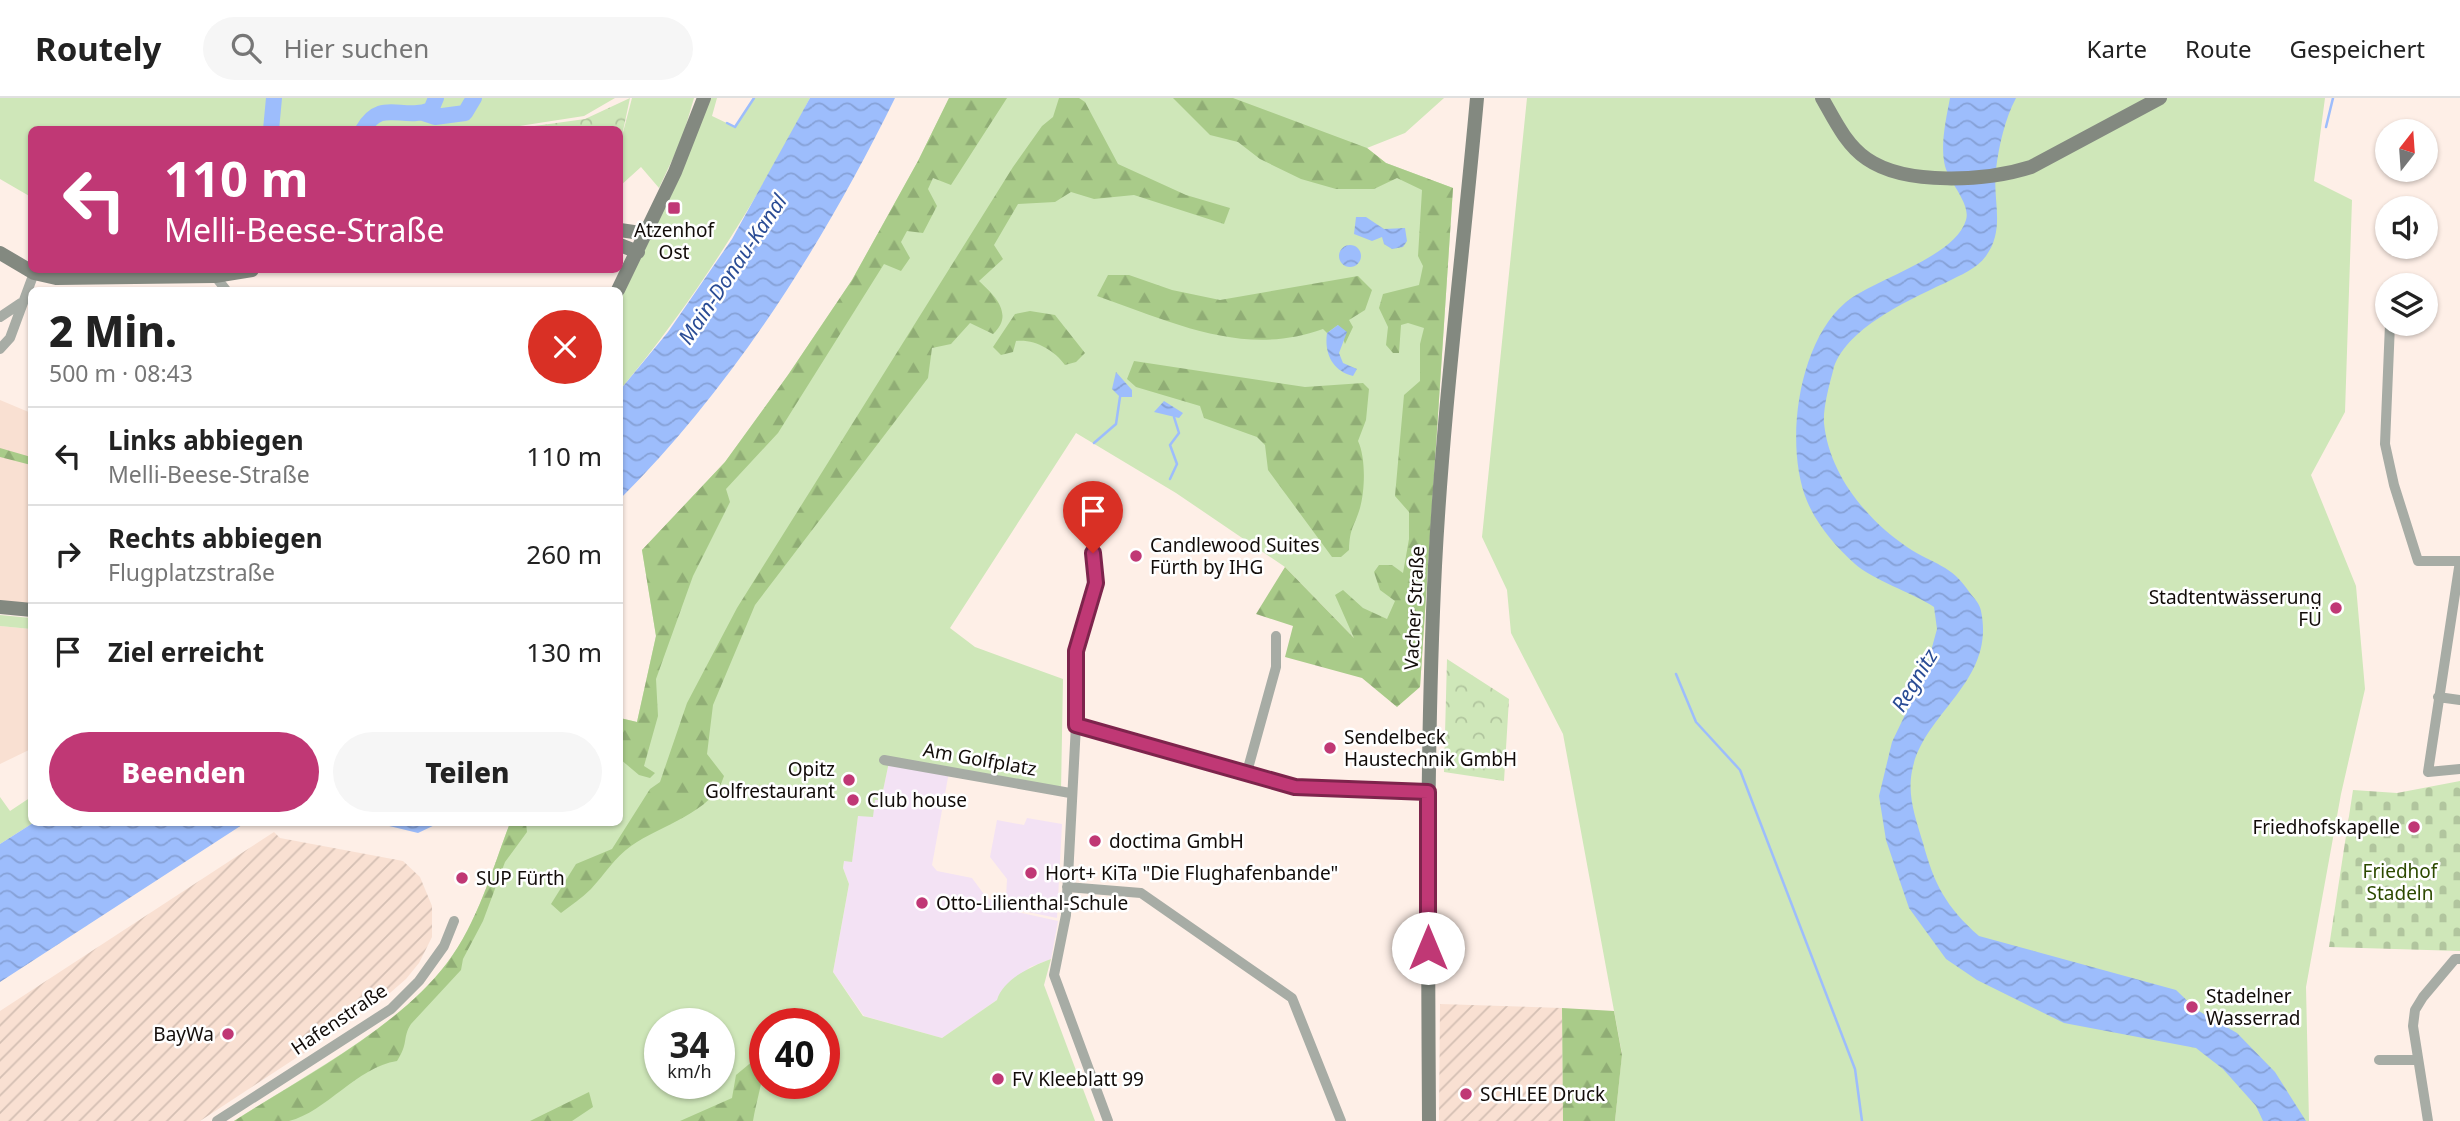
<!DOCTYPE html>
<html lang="de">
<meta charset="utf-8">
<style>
:root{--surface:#fff;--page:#f6f6f6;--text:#222;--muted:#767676;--line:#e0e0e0;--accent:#c03875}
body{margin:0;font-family:"Noto Sans",sans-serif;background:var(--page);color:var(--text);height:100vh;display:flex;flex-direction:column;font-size:26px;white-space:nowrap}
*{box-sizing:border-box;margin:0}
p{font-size:23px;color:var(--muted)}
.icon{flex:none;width:38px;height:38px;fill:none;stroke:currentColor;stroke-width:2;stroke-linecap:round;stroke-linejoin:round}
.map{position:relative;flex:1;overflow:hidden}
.panel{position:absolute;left:28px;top:189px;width:595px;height:539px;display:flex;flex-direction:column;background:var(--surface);border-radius:10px;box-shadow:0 2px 5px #0004}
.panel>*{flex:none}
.guide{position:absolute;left:28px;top:28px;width:595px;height:147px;border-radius:10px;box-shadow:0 2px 5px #0004;background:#c03875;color:#fff;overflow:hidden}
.needle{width:46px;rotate:17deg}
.tools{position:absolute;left:2375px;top:21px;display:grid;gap:14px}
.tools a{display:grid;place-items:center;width:63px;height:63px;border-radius:50%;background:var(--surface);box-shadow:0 2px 5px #0004;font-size:35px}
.speed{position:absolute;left:644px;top:910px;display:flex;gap:14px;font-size:35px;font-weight:700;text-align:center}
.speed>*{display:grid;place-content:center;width:91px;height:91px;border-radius:50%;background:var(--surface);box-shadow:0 2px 5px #0004;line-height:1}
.speed small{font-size:18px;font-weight:400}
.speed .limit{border:10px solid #d22;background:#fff;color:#111}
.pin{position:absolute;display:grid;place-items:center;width:60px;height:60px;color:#fff;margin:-72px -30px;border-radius:50% 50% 50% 0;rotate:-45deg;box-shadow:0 0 7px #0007}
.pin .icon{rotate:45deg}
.me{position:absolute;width:77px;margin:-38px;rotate:0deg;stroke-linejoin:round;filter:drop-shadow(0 0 5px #0008)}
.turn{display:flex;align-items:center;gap:24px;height:147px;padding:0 21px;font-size:32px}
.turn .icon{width:91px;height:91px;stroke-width:2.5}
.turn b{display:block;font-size:49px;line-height:60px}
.round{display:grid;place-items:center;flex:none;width:74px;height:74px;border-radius:37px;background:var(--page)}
.headline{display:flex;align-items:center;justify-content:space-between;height:119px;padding:0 21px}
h1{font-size:42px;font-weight:800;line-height:52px}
.primary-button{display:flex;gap:14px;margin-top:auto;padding:14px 21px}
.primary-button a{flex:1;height:80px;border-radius:42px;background:var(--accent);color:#fff;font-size:28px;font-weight:800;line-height:80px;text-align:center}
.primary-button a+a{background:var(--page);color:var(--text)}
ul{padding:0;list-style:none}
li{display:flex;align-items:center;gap:21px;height:98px;padding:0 21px;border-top:2px solid var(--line)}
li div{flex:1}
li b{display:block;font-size:26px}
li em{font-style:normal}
header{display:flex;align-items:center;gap:42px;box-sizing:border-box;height:98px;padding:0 35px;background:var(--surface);border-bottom:2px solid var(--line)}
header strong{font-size:33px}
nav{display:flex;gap:38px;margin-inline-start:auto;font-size:24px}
.search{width:490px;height:63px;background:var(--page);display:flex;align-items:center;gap:18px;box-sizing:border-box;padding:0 24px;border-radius:38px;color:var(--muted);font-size:26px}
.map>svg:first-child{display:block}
</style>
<header>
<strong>Routely</strong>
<div class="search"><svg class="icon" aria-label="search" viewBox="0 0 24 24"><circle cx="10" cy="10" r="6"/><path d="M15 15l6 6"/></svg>Hier suchen</div>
<nav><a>Karte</a><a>Route</a><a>Gespeichert</a></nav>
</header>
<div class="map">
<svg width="2460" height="1023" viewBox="0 0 2460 1023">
<defs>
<pattern id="industrial-furrows" width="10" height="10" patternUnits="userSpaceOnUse" patternTransform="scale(1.75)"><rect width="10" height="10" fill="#f9e0d2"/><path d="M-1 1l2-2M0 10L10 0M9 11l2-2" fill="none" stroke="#d4bfb3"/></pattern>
<pattern id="forest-firs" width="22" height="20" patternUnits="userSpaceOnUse" patternTransform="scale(1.75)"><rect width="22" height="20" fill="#a9cb89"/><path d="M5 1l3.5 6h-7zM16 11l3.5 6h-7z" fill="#90ad75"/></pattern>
<pattern id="cemetery-stones" width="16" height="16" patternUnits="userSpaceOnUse" patternTransform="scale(1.75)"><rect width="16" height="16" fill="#cfe7b9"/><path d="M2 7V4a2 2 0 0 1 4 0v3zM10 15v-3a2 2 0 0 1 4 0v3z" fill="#b1c59e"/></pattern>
<pattern id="park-crowns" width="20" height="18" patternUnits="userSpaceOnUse" patternTransform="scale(1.75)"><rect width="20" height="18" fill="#cfe7b9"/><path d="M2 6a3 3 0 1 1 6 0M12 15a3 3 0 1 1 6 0" fill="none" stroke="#b1c59e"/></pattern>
<pattern id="water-waves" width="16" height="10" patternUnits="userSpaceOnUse" patternTransform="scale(1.75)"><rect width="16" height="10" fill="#9dbdfc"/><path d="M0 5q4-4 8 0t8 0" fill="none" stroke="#86a1d7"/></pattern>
</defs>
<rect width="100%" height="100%" fill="#feefe7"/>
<path fill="#f9e0d2" d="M0 302 31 315V512L0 508Z
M0 528 31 531V651L0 666Z"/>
<path fill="url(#industrial-furrows)" d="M274 734 280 740 403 763 420 779 432 808V839L419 865 406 881 383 901 343 926 345 928 200 1023H0V913Z
M1440 906 1562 910 1563 1023H1439Z"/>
<path fill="#f3e2f4" d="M889 663 949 674 932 767 937 773 972 780 986 799 1013 813 1058 823 1051 861 1030 869 997 902 942 940 864 918 833 874 849 786 843 770 844 763H852L858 718 875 701 881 702Z
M1027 720 1062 726 1057 820 1013 811 1006 800 1007 781 990 759 997 722 1024 727Z"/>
<path fill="#cfe7b9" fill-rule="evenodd" d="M0 0H615L584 18 500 31 32 32 31 99 0 81Z
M632 0H694L682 41 659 90 641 69 620 88 621 42Z
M704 0H717L712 18 735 29 754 0H810C756 105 695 202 620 292V192Z
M949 0H1444L1405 35 1367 50 1386 65 1453 90 1420 589 1356 542 1285 469 1176 395 1076 335 950 530 975 549 1063 581 1061 693 889 664 881 702H875L873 719 858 718 852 764 844 763 843 770 849 786 833 874 863 918 942 940 997 902C1003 881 1032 868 1051 861L1044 887 1095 1023H234C303 978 398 930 447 865 478 824 492 772 510 725L620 724V620L637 624 656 538 642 452 725 364 788 277 852 182 918 63ZM660 926H719V985H660ZM765 926H824V985H765Z
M1527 0H2325L2314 83 2352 102 2345 314 2311 377 2356 488 2365 591 2341 696 2306 889 2309 1023H1615L1622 956 1563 636 1511 535 1507 492 1482 439Z
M0 517 31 520V531L0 528Z
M0 699 10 713 31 699 33 725 0 746Z"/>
<path fill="url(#forest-firs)" d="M949 0H1007L951 87 933 80 928 91 937 108 923 135 907 133 901 144 910 160 901 173 884 166 778 335 726 391 730 404 693 478 656 581 658 618 644 668 655 675 650 680 639 677 620 661V620L637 624 656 538 642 452 725 364 788 277 852 182 918 63Z
M1059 0H1079L1085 4 1118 66 1186 97 1230 110 1224 126 1134 97 1094 101 1071 94 1055 104 1018 106 994 147 1003 161 979 183C994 197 1015 216 993 236L970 225 951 246 932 250 928 280 755 507 713 607 707 656 724 678C713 715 660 727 631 748 614 760 605 776 591 791 582 800 571 807 561 815L551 806 576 766 612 751 650 691 660 684 687 605 737 510 1013 69 1042 28 1053 19Z
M1173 0H1233L1367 50 1386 65 1453 90 1420 589 1397 609 1362 580 1285 559 1293 528 1256 516 1285 469 1354 540 1335 497 1343 492 1363 510 1387 521 1395 503 1380 492 1374 474 1379 467H1392L1403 475 1409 441V414L1395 398 1404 297 1420 283V246L1424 230 1408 225 1401 227 1399 255H1393L1386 247 1388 229 1379 210 1383 196 1419 187 1423 168 1418 158 1422 92 1397 80 1374 91H1336L1301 81 1260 61 1238 44 1210 37Z
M1108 177H1129L1172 192 1220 202 1358 178 1372 192 1365 212 1349 222 1353 229 1345 246 1338 227 1327 235 1323 231C1243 260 1173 224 1097 198Z
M1030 213 1055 217 1085 255 1076 264 1065 267C1054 252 1035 241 1016 243L1013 254 1001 257 993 249 1015 216Z
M1134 263 1305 289 1363 285 1369 291 1366 322 1358 343C1366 360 1365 392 1360 410 1354 430 1350 428 1349 452L1341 459H1332L1268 372 1265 347 1257 339 1204 320 1200 308 1136 289 1127 281Z
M0 350 31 359V367L0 359Z
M510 725H526L527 734 505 764 483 823 463 861 461 872 411 926C402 940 409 945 397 963 357 969 326 1014 289 1023 273 1023 251 1023 234 1023 303 979 398 930 447 865 478 824 492 772 510 725Z
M1562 910 1614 913 1622 957 1615 1023H1563Z
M765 953C765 978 757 999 753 1023H680L732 1000 736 977Z
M589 994 593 1009 572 1023H530Z"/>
<path fill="url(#cemetery-stones)" d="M2460 683V853L2329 849 2353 692 2397 695Z"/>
<path fill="url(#park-crowns)" d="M630 0 620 47V32L513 31 585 21Z
M1447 561 1509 601 1504 683 1444 674Z"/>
<path fill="url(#water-waves)" d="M810 0H895C823 146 735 286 620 401V292L668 234 732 141Z
M1950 0H2016C2005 21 1999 47 1996 71 1992 102 2006 130 1986 158 1977 171 1960 177 1947 184 1911 201 1843 231 1833 273 1829 288 1823 310 1824 325 1829 376 1866 421 1907 449 1934 467 1951 466 1970 495 1974 500 1980 506 1981 513 1996 584 1923 614 1912 673 1907 698 1916 721 1923 745 1934 786 1946 809 1979 838L2176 892 2197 912 2237 935 2275 974 2306 1023H2263L2256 1008 2223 971 2196 950 2064 925 1977 882 1946 861 1909 810 1886 742 1879 698 1892 644 1925 575 1937 531 1934 509C1913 495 1871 481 1855 466 1836 449 1817 427 1807 403 1784 347 1798 245 1845 205 1871 182 1955 160 1966 122 1971 106 1949 84 1945 68 1940 48 1946 21 1950 0Z
M1356 119H1366L1384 131 1405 130 1407 143 1403 149 1392 151 1384 146 1382 139 1372 143 1354 136Z
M1339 158a11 11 0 1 1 22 0a11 11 0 1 1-22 0Z
M1338 227 1347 234 1339 255 1343 265 1357 271 1353 278C1333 273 1324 256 1327 235Z
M1116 274 1132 292V299H1120L1112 291Z
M1164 303 1183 315 1179 320 1154 314Z
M33 725V724L245 725 0 884V746Z
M377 725H439L418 735Z"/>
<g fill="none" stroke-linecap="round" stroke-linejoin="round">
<path stroke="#9dbdfc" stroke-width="2.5" d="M727 25 735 29 754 0
M2326 29 2333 0
M1094 345 1116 326 1120 299
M1170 381 1177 366 1170 347 1179 335 1174 319
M1676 576 1696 624 1740 672 1855 971 1862 1023"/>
<path stroke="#9dbdfc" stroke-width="16" d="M423 15 435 19 465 15 474 0
M271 32 274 0
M363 32C381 0 401 23 431 12L436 0"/>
<path stroke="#a7aca5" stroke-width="10" d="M215 178 226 192
M0 219 21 205
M2390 226 2385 346 2394 387 2418 463H2460
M0 251 10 240 34 175
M1093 455 1096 485 1076 553V627L1066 817 1054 877 1108 1023
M2460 463 2428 674 2460 671
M2438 599 2460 602
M1076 627 1295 689 1428 694
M884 662 1070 695
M1247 674 1276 569V538
M1067 789 1141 795 1292 900 1341 1023
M2379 962H2418
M217 1023 391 911 419 883 444 848 454 823
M2428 1023 2413 928 2415 912 2423 899 2455 861H2460"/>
<path stroke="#838980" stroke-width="14" d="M1822 0C1834 21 1846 47 1867 61 1906 88 1987 83 2031 69L2160 0
M620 132 647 136
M620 147 638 154
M0 155 34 175 56 180 215 178 252 172
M618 192 675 74 704 0
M0 509 32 512
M1429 1023C1428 838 1426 653 1435 468 1443 311 1463 156 1477 0"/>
</g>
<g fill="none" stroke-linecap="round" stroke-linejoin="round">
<g stroke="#7d244c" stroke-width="18">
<path id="route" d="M1093 455 1096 485 1076 553V627L1295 689 1428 694V850"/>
</g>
<use href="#route" stroke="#c03875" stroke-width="12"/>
</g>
<g fill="#c03875" stroke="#fff" stroke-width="2.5">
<rect x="667" y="103" width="14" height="14" rx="3.5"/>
<circle cx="1136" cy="458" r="7"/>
<circle cx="2336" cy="510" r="7"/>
<circle cx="1330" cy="650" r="7"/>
<circle cx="849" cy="682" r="7"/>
<circle cx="853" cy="702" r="7"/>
<circle cx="2414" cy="729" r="7"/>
<circle cx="1095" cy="743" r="7"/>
<circle cx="1031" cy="775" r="7"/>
<circle cx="462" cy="780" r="7"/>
<circle cx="922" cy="805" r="7"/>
<circle cx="2192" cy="909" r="7"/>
<circle cx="228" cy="936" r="7"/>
<circle cx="998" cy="981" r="7"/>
<circle cx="1466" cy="996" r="7"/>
</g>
<g text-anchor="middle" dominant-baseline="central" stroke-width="5" stroke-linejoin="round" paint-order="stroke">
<g font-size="19" fill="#120c09" stroke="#fff" text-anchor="start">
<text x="674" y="132" text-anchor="middle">Atzenhof<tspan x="674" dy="22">Ost</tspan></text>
<text x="1150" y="447">Candlewood Suites<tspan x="1150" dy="22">Fürth by IHG</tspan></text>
<text x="2322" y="499" text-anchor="end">Stadtentwässerung<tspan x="2322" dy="22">FÜ</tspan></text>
<text x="1344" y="639">Sendelbeck<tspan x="1344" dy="22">Haustechnik GmbH</tspan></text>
<text x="835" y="671" text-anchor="end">Opitz<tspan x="835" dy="22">Golfrestaurant</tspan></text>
<text x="867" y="702">Club house</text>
<text x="2400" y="729" text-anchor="end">Friedhofskapelle</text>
<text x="1109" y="743">doctima GmbH</text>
<text x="1045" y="775">Hort+ KiTa "Die Flughafenbande"</text>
<text x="476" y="780">SUP Fürth</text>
<text x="936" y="805">Otto-Lilienthal-Schule</text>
<text x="2206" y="898">Stadelner<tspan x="2206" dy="22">Wasserrad</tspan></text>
<text x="214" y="936" text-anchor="end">BayWa</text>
<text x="1012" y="981">FV Kleeblatt 99</text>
<text x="1480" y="996">SCHLEE Druck</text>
</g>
<g font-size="19" fill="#120c09" stroke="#fff">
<text transform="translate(1414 510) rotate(-87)">Vacher Straße</text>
<text transform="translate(980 661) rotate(10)">Am Golfplatz</text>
<text transform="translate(339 921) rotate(-34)">Hafenstraße</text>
</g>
<g font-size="19" fill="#2d4a00" stroke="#fff">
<text x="2400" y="773">Friedhof<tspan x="2400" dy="22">Stadeln</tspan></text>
</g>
<g font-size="21" font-style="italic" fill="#2a4c95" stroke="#fff">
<text transform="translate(732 171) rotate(-56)">Main-Donau-Kanal</text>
<text transform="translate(1914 582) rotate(-59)">Regnitz</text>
</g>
</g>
</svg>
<div class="tools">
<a><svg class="needle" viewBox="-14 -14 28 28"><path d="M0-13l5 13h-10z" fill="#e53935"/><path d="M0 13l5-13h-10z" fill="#767676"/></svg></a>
<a><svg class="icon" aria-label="sound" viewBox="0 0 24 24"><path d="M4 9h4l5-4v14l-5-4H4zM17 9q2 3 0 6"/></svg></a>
<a><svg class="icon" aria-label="layers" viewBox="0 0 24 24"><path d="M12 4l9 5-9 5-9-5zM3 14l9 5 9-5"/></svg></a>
</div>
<div class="speed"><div>34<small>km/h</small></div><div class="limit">40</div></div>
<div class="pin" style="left:1093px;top:455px;background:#d93025"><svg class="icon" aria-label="arrive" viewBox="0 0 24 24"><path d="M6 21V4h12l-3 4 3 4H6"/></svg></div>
<svg class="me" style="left:1428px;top:850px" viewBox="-20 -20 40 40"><circle r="19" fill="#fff"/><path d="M0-13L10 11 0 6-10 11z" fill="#c03875"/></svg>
<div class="guide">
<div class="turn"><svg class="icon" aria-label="left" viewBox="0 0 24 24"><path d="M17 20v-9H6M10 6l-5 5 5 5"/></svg><div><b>110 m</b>Melli-Beese-Straße</div></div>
</div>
<section class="panel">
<div class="headline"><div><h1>2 Min.</h1><p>500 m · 08:43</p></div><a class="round" style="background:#d93025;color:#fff"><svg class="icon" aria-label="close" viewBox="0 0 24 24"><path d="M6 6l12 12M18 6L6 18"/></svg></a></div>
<ul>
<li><svg class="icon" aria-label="left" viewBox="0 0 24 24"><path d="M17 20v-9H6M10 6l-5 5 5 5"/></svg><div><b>Links abbiegen</b><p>Melli-Beese-Straße</p></div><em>110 m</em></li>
<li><svg class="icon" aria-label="right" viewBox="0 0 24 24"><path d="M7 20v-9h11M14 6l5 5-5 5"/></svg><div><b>Rechts abbiegen</b><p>Flugplatzstraße</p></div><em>260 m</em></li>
<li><svg class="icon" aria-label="arrive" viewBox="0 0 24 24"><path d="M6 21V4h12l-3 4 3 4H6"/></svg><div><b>Ziel erreicht</b></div><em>130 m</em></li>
</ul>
<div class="primary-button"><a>Beenden</a><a>Teilen</a></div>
</section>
</div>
